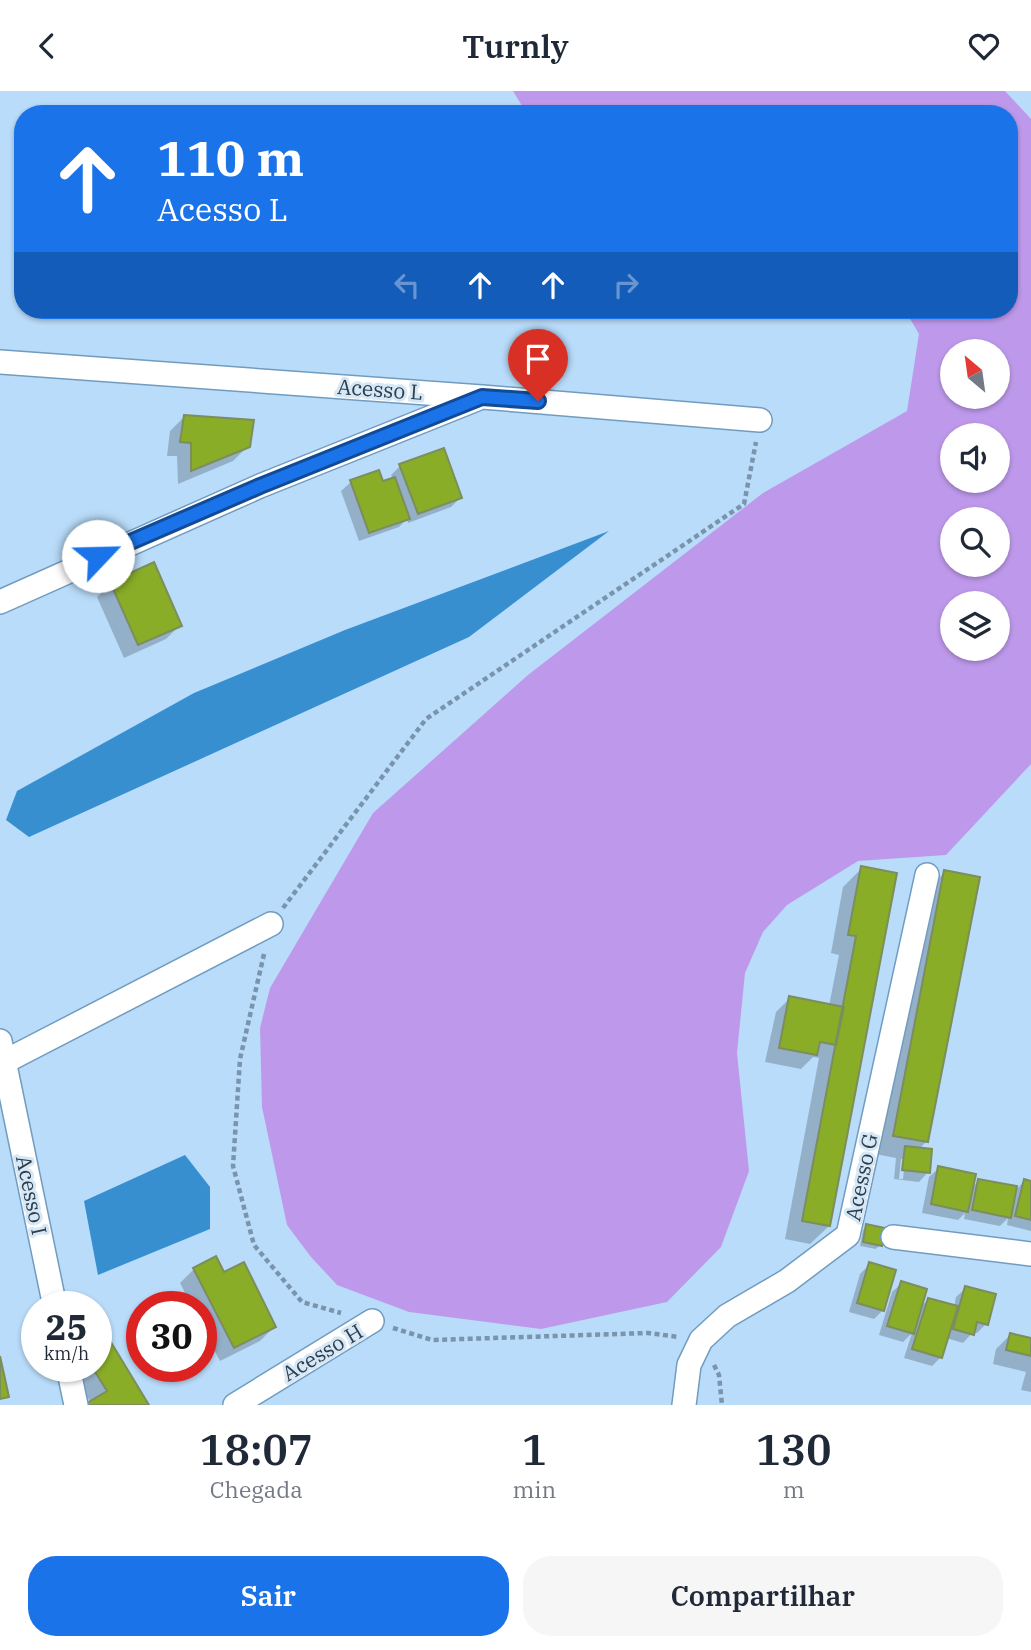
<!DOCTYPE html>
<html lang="pt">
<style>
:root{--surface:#fff;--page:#f6f6f7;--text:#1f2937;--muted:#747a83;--accent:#1a73e8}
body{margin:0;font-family:"IBM Plex Serif",serif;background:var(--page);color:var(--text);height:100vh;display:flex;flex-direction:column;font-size:26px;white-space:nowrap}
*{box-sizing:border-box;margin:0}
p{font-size:23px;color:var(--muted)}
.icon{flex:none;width:38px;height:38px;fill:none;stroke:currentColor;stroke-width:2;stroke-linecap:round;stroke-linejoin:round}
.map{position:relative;height:1314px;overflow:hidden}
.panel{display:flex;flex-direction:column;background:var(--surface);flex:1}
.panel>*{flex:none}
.top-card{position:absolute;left:14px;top:14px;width:1004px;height:214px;border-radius:28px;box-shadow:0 2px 5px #0004;background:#1a73e8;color:#fff;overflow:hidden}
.needle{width:46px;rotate:331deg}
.tools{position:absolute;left:940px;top:248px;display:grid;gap:14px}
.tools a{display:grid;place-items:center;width:70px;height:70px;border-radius:50%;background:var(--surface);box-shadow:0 2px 5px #0004;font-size:35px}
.speed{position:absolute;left:21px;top:1200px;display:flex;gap:14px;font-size:35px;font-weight:700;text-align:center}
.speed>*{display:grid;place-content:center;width:91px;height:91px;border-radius:50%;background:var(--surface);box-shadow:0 2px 5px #0004;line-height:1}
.speed small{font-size:18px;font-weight:400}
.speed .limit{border:10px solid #d22;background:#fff;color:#111}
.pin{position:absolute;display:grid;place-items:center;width:60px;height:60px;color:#fff;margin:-72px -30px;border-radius:50% 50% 50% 0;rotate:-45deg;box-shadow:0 0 7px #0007}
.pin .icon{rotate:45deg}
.me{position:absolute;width:77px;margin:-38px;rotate:66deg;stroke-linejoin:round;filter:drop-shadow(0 0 5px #0008)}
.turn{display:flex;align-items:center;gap:24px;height:147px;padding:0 28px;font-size:32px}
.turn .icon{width:91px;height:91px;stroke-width:2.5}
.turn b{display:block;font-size:49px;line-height:60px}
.lanes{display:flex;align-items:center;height:66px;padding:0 28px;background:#0003;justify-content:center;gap:35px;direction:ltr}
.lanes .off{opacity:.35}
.eta{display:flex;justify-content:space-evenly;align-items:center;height:119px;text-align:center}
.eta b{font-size:42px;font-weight:600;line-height:49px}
.cta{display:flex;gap:14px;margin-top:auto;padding:14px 28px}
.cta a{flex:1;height:80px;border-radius:28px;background:var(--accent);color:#fff;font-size:28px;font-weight:600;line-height:80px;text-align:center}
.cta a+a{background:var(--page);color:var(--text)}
header{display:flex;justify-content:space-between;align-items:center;height:91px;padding:0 28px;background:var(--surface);font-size:32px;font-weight:600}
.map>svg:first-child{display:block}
</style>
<header><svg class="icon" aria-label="back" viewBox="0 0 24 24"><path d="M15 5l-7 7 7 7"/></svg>Turnly<svg class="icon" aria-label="heart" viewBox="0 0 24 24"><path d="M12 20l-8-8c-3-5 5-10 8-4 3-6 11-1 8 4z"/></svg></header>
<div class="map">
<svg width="1031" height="1314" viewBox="0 0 1031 1314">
<rect width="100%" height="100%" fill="#b9dcfa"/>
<path fill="#be99eb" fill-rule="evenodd" d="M513 0H1005L1031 28V673L946 764 858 770 787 814 763 841 745 882 737 962 749 1080 721 1156 667 1211 541 1238 409 1221 337 1194 311 1166 287 1134 262 1016 260 937 270 897 373 722 528 584 763 402 907 320 919 243 905 219H1010V23H530L524 18ZM952 261H998V306H952ZM952 345H998V390H952ZM952 429H998V474H952ZM952 513H998V558H952Z"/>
<path fill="#378fd0" d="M609 440 469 546 29 746 6 729 17 700 194 602 345 539Z
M185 1064 210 1096V1138L98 1184 84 1110Z"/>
<path fill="#0003" fill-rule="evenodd" d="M184 326 248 355 233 370 178 393 177 365H167L170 340Z
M400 375 460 407 451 416 408 432 407 428 399 436 359 450 341 400 351 391 382 393 393 389 391 384Z
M111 492 180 534 166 548 124 567 97 506Z
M862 777 895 783 829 1135 810 1153 785 1148 819 967 813 966 801 978 765 971 776 921 790 907 829 915 839 864 831 862 843 796Z
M945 781 927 1050 919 1058 928 1081 919 1091 894 1088 896 1067 875 1063 926 800ZM901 1068H905L903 1088H899Z
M939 1077 972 1097 979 1089 1018 1097 1024 1090 1031 1091V1140L1007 1134 1008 1127 1000 1135 964 1128 965 1122 958 1129 922 1122 929 1086Z
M867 1135 880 1154 876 1158 860 1155 863 1139Z
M870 1173 883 1219 874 1228 849 1221 860 1183Z
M194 1178 223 1184 274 1236 260 1250 220 1270 201 1234V1216H192L180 1192Z
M902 1192 919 1217 928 1209 954 1216 956 1206 966 1197 986 1233 977 1242 973 1241 963 1252 946 1247 941 1266 932 1275 904 1267 912 1242 903 1251 879 1244 892 1201Z
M1010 1244 1031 1249V1301L1021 1299 1026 1281 993 1273 996 1258Z
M69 1276H96L147 1314H87L91 1312Z"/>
<path fill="#89ad27" stroke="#7c8d5e" stroke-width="2" d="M184 324 254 329 250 356 191 380V352L180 351Z
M444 357 462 407 418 423 399 373Z
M379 379 383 390 395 386 410 428 369 442 350 389Z
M154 471 182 535 138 554 110 491Z
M861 775 897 782 830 1135 802 1130 856 845 848 844Z
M944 779 980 786 928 1051 893 1045Z
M789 905 844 916 836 954 820 951 817 964 779 957Z
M905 1055 932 1058 930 1082 902 1079Z
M938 1075 976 1083 968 1121 931 1113Z
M978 1088 1017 1095 1011 1127 972 1119Z
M1024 1088 1031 1090V1129L1015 1125Z
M866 1133 885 1137 882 1155 863 1151Z
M216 1165 224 1181 244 1171 276 1236 234 1257 193 1177Z
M869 1171 896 1179 884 1220 857 1212Z
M901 1190 927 1198 914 1243 887 1235Z
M965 1195 996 1203 988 1234 977 1231 974 1244 953 1238Z
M928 1207 958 1215 942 1267 912 1258Z
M1010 1242 1031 1247V1265L1006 1259Z
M106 1243 149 1314H84L107 1300 92 1276H96V1249Z
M0 1265 9 1306 0 1308Z"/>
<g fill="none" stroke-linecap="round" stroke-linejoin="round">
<g stroke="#719cbf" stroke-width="26">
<path id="minor" d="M0 271 482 306 760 329
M0 511 260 395 477 308
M0 950 55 1216
M4 971 271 833
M893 1146 1031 1163
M68 1276 76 1314
M235 1314 372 1230
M684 1314 689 1274 701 1249 727 1225 787 1190 848 1144 927 784"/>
</g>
<path stroke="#7994ac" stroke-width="4.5" stroke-dasharray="5 3.5" stroke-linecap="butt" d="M283 817 426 628 744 413 756 351
M264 863 240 968 233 1075 254 1154 302 1211 341 1222
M393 1237 432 1249 648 1242 679 1246
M714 1274 719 1284 722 1314"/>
<use href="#minor" stroke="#fff" stroke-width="23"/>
</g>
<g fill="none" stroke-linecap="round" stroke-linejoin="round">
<g stroke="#114b97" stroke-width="18">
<path id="route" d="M98 465 260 395 482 306 538 310"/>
</g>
<use href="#route" stroke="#1a73e8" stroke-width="12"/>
</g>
<g text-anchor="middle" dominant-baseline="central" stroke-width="6" stroke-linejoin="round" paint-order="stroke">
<g font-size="21" fill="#2c3e4d" stroke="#d6e7f6">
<text transform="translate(380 298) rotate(4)">Acesso L</text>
<text transform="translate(861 1086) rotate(-78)">Acesso G</text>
<text transform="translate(32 1104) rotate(78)">Acesso I</text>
<text transform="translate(322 1261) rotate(-31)">Acesso H</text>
</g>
</g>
</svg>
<div class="tools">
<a><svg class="needle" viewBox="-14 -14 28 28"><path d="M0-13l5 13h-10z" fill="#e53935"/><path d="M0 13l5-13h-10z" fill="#747a83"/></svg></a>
<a><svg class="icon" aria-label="sound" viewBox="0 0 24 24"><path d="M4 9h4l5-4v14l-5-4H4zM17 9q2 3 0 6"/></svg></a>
<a><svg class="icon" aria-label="search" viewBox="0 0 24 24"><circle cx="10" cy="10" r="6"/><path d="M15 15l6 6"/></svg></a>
<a><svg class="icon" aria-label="layers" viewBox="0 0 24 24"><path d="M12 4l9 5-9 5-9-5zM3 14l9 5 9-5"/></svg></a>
</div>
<div class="speed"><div>25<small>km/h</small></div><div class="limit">30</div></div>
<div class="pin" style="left:538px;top:310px;background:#d93025"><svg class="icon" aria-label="arrive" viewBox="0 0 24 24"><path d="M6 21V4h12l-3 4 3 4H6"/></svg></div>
<svg class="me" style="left:98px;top:465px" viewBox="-20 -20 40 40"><circle r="19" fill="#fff"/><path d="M0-13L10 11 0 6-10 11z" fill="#1a73e8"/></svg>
<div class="top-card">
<div class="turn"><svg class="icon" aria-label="ahead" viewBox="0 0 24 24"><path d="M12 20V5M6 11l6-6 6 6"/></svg><div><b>110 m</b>Acesso L</div></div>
<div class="lanes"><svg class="icon off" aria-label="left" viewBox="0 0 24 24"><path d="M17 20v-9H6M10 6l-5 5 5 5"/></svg><svg class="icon" aria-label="ahead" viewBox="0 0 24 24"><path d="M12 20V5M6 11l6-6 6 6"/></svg><svg class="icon" aria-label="ahead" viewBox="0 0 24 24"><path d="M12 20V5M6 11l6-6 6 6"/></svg><svg class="icon off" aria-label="right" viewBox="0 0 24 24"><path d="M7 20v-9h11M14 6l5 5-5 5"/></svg></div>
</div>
</div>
<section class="panel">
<div class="eta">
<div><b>18:07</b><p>Chegada</p></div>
<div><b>1</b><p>min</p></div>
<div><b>130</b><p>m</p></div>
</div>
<div class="cta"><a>Sair</a><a>Compartilhar</a></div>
</section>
